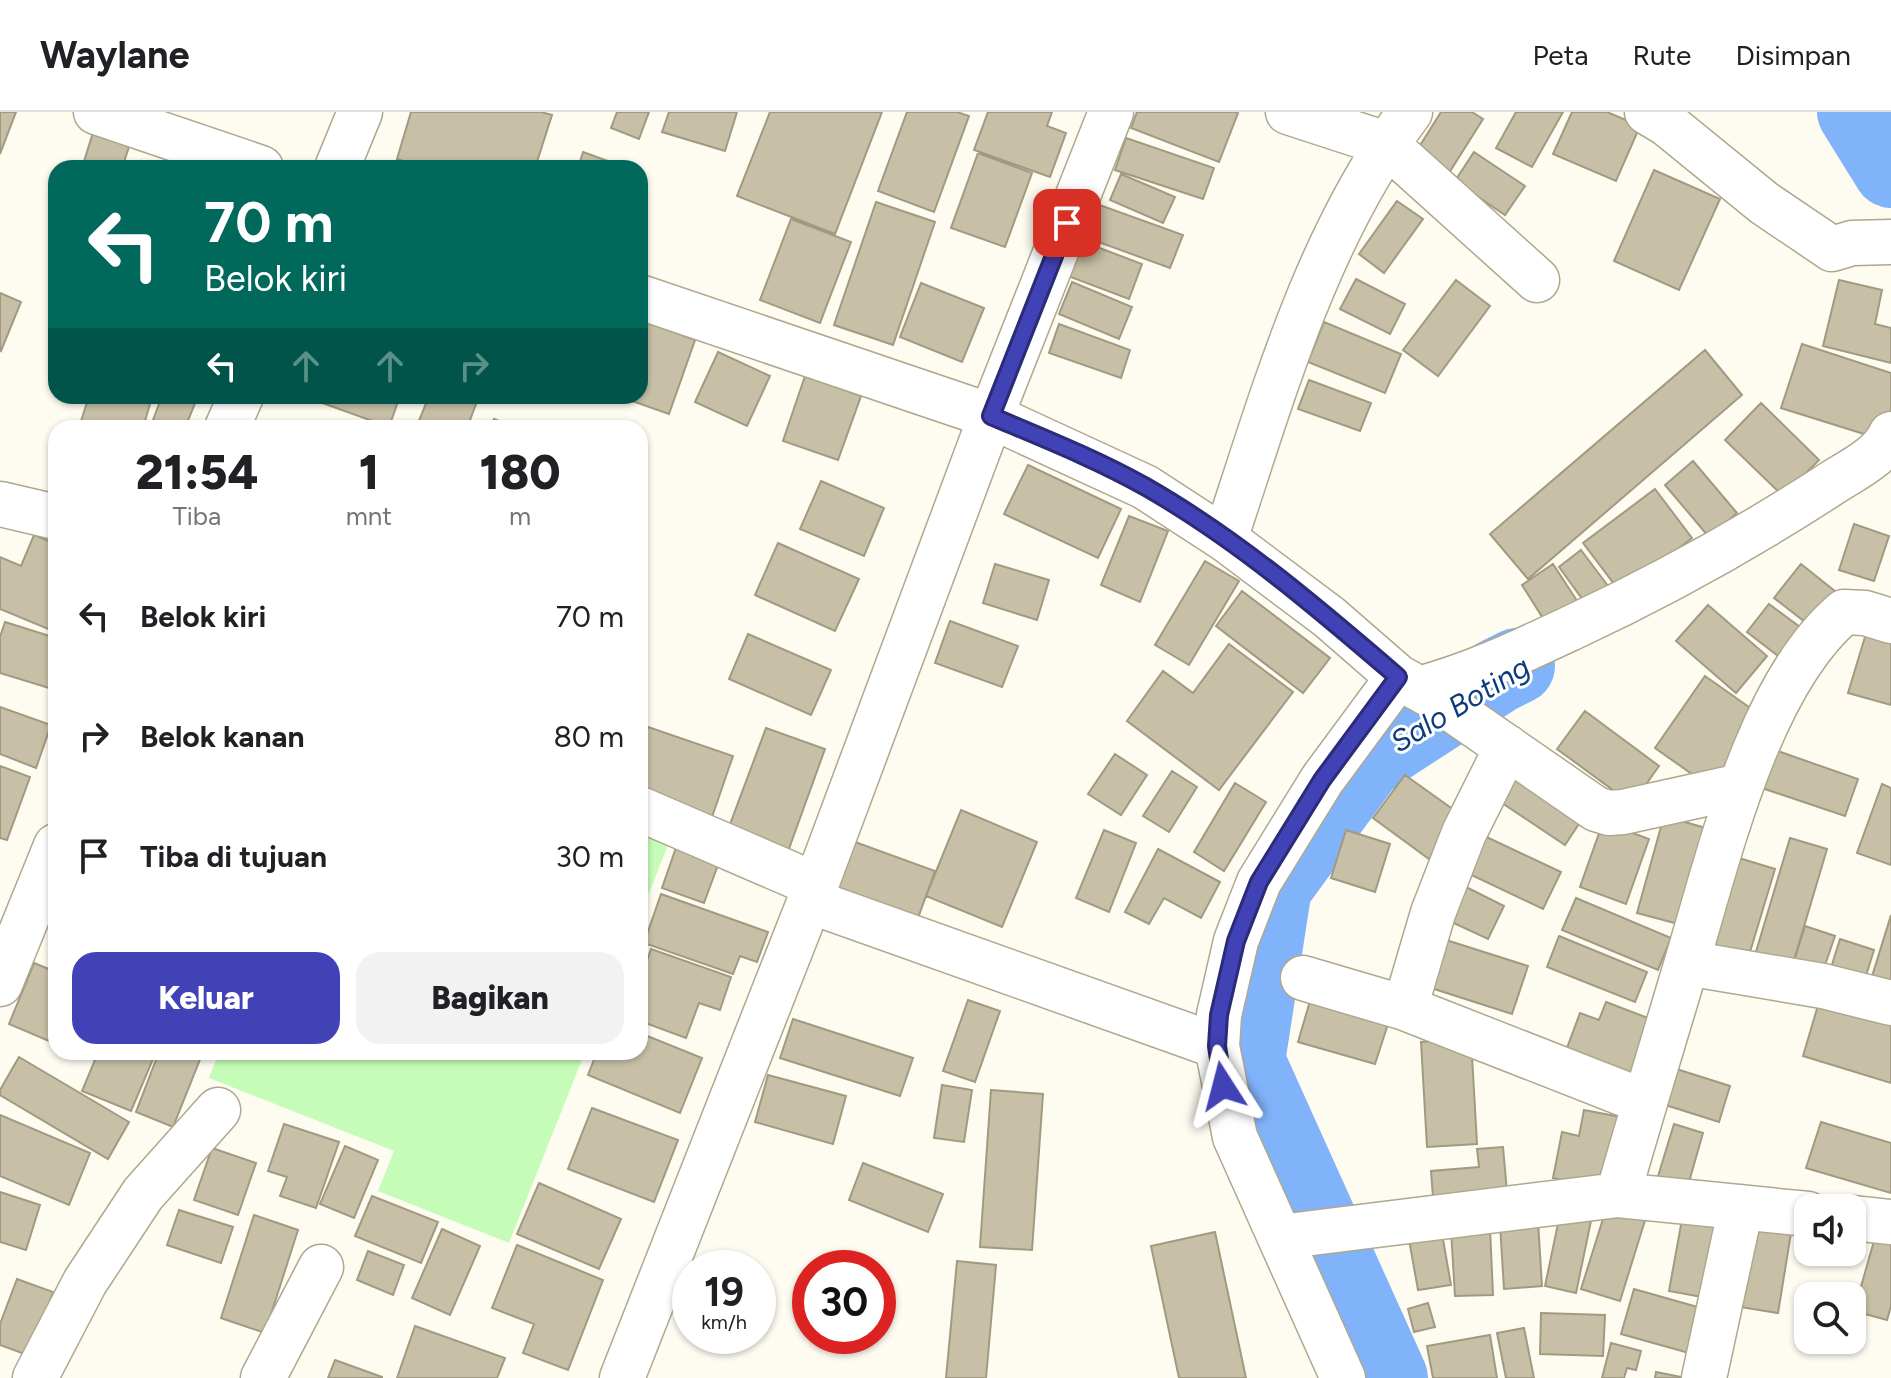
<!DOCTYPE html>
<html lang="id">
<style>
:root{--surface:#fff;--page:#f2f2f2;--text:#202124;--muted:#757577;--line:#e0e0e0;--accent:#4242b7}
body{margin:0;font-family:Figtree,sans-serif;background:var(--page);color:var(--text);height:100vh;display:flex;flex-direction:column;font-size:30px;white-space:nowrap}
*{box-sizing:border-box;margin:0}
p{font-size:26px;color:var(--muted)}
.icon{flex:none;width:44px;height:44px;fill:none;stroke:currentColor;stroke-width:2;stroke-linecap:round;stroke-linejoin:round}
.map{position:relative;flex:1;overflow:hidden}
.side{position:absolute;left:48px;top:308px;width:600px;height:640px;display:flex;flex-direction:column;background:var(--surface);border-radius:24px;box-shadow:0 2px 6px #0004}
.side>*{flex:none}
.top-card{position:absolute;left:48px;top:48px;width:600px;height:244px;border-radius:24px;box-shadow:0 2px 6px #0004;background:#00695c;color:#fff;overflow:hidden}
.controls{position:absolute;left:1794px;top:1082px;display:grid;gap:16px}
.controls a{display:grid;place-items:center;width:72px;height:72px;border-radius:16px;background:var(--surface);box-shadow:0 2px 6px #0004;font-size:40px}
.speed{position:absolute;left:672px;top:1138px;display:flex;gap:16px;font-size:40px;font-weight:700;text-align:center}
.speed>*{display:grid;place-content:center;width:104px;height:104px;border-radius:50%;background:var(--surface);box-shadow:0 2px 6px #0004;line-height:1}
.speed small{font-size:20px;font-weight:400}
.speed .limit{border:12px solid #d22;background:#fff;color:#111}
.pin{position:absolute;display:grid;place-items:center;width:68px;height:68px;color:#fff;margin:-34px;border-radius:16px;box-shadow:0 4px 12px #0006}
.me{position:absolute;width:88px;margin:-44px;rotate:351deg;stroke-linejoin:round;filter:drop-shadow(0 0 6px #0008)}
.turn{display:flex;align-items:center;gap:28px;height:168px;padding:0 24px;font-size:36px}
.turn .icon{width:104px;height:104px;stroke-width:2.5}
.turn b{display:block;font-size:56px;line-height:68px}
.lanes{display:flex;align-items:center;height:76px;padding:0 24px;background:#0003;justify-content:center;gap:40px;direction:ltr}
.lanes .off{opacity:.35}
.eta{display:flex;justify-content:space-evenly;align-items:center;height:136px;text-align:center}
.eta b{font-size:48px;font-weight:800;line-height:56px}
.action{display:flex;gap:16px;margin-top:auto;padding:16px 24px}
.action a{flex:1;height:92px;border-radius:24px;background:var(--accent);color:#fff;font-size:32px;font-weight:800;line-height:92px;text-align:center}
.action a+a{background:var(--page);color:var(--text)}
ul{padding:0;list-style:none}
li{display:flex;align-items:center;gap:24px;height:120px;padding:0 24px}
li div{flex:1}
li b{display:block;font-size:30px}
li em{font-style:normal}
header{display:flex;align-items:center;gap:48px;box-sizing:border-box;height:112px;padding:0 40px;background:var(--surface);border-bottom:2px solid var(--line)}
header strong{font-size:38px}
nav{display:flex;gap:44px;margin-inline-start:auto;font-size:28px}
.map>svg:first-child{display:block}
</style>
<header>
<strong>Waylane</strong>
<nav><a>Peta</a><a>Rute</a><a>Disimpan</a></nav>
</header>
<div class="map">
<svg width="1891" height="1266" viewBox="0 0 1891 1266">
<rect width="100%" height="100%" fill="#fefbf1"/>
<path fill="#c5fcb7" d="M640 708 673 721 640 803Z
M219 940H585L509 1131 378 1079 394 1039 209 966Z"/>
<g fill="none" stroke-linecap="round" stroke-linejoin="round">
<path stroke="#81b3fb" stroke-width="76" d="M1855 0 1891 58
M1390 1266 1247 949 1274 775 1366 649 1497 564 1517 554"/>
</g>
<path fill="#c7c0a6" stroke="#a19a81" stroke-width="2" d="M0 0H16L0 42Z
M411 0H541L552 3 535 56H427L397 47Z
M617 0H649L639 27 611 16Z
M669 0H737L725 39 662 20Z
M770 0H882L835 122 737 84Z
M907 0H957L969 4 934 100 878 79Z
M988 0H1052L1047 14 1066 21 1050 65 974 38Z
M1137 0H1235L1238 1 1219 50 1131 16Z
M1441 0H1472L1483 7 1447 64 1414 43Z
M1516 0H1563L1532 55 1496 36Z
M1572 0H1607L1640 14 1616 69 1553 42Z
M95 14 132 26 122 56H82Z
M1126 26 1214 56 1203 87 1115 58Z
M583 40 627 56H578Z
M1474 40 1525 74 1505 103 1455 69Z
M978 41 1032 61 1005 135 951 116Z
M1654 58 1720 87 1679 178 1614 149Z
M1121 62 1175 85 1163 111 1110 88Z
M1397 89 1423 107 1384 161 1359 142Z
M876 90 935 110 893 233 834 213Z
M1094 91 1183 123 1170 156 1082 124Z
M791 107 851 130 820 211 760 188Z
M1081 129 1142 152 1129 187 1068 164Z
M1356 167 1405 192 1390 222 1340 197Z
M1456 168 1490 194 1438 264 1403 238Z
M1839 168 1882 178 1875 212 1891 216V251L1823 234Z
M1072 170 1132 195 1119 227 1059 202Z
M921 171 984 196 962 250 900 225Z
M0 181 21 190 1 239 0 238Z
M641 208 695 228 669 302 618 284H640Z
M1324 210 1401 242 1385 281 1308 250Z
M1059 212 1130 238 1121 266 1049 241Z
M1802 232 1891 261V303L1883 328 1781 296Z
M1705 238 1742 283 1528 467 1490 422Z
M718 240 770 264 747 314 695 290Z
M805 264 861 284 838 348 783 329Z
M1309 268 1371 291 1360 319 1298 297Z
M89 284H123L150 292 143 316H103L81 309Z
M162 284H198L185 316H150Z
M303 284H400L389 315Z
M429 284H479L467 316H416Z
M1761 291 1819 348 1783 384 1725 328Z
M494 307 517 316H490Z
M1693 349 1737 401 1709 425 1665 373Z
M1028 353 1121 397 1098 446 1004 402Z
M821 369 884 396 864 444 800 417Z
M1655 377 1692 426 1621 481 1583 431Z
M1129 404 1168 419 1140 490 1101 473Z
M1854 412 1889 424 1874 469 1839 458Z
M34 423 56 432V511L53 519 0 497V445L21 454Z
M778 431 859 467 835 519 755 483Z
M1581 438 1614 482 1591 499 1559 455Z
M1205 449 1239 469 1189 553 1155 533Z
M995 452 1049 468 1037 508 983 491Z
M1553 452 1583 498 1551 519 1522 473Z
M1801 452 1836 480 1809 513 1774 486Z
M1242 479 1330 546 1303 581 1216 514Z
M1769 492 1804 518 1782 547 1747 520Z
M1708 493 1767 544 1736 581 1676 529Z
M950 509 1018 534 1002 575 935 551Z
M5 510 56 526V556L49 576 0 561V525Z
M1868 515 1891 522V593L1848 581Z
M748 522 831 558 811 603 729 567Z
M1229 532 1293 580 1219 678 1127 609 1163 559 1193 581Z
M1705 564 1763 605 1713 677 1655 636Z
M0 595 51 613 36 656 0 642Z
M1585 599 1659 654 1632 692 1557 637Z
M648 615 733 644 712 705 640 680V637Z
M766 616 825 637 786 745 726 723Z
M1766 635 1858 667 1845 704 1753 673Z
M1115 642 1147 663 1121 703 1088 682Z
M1519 652 1588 698 1565 733 1496 687Z
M0 654 30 665 7 728 0 726Z
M1172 659 1197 675 1169 720 1143 704Z
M1405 663 1461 703 1429 747 1373 706Z
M1235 671 1266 690 1224 759 1194 740Z
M1882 672 1891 676V753L1857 741Z
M961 698 1037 730 1002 815 926 784Z
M1664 704 1709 717 1682 813 1637 801Z
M1603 710 1649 727 1626 792 1580 775Z
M1104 718 1136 731 1109 800 1076 786Z
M1346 718 1390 732 1375 780 1331 766Z
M1478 721 1561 760 1543 797 1461 758Z
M1790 726 1827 737 1792 855 1755 843Z
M679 727 722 742 704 791 662 776Z
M855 730 935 759 918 806 837 777Z
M1158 737 1220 770 1201 806 1164 786 1149 812 1125 800Z
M1729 743 1775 757 1747 850 1702 837Z
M1462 773 1504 794 1488 827 1445 807Z
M661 782 768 820 757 850 740 844 733 862 644 831Z
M1576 786 1671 826 1658 858 1562 818Z
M1891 803V881L1869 874Z
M1805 814 1835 824 1823 859 1794 849Z
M1559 824 1647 860 1635 890 1547 855Z
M1443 827 1528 854 1512 902 1428 875Z
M1840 827 1874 838 1864 870 1830 859Z
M651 837 731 865 720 898 699 891 686 926 640 909V869Z
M34 851 56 860V932L9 912Z
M968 888 1000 899 975 970 943 959Z
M1310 889 1388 912 1375 952 1298 930Z
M1606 890 1661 911 1637 973 1564 944 1580 901 1599 908Z
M1819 890 1891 912V971L1803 944Z
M793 907 913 946 900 984 780 946Z
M640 921 702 946 680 1001 588 963 597 940H640Z
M1471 926 1477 1032 1427 1035 1421 930Z
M76 940H156L131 999 82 979 95 948Z
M159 940H203L173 1015 136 1000Z
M19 945 129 1010 108 1047 0 983V978Z
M1667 954 1730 974 1719 1010 1656 990Z
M768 963 846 984 833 1032 755 1010Z
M942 973 972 978 964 1030 934 1026Z
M991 978 1043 982 1032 1138 980 1135Z
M592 996 678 1028 654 1090 568 1057Z
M1584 998 1621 1005 1606 1077 1553 1066 1562 1020 1579 1024Z
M0 1003 90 1041 69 1093 0 1064Z
M1821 1010 1891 1031V1081L1806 1056Z
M284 1012 339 1030 316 1096 280 1084 287 1065 268 1059Z
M1674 1012 1703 1021 1685 1084 1655 1074Z
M345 1034 378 1048 354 1106 320 1092Z
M1503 1035 1507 1080 1433 1085 1431 1059 1479 1055 1477 1037Z
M212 1036 256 1051 238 1103 194 1088Z
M863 1051 943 1082 928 1120 849 1088Z
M539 1071 621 1107 599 1157 517 1122Z
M0 1080 40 1093 26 1138 0 1130Z
M372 1084 438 1110 421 1151 355 1124Z
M1608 1091 1647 1102 1620 1189 1581 1177Z
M179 1098 233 1115 221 1151 167 1133Z
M1560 1102 1591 1109 1576 1181 1545 1174Z
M1683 1102 1727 1110 1713 1187 1669 1179Z
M254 1103 298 1118 265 1221 221 1206Z
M1538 1109 1542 1174 1504 1177 1500 1112Z
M1753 1109 1792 1115 1778 1201 1740 1195Z
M1441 1116 1451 1173 1418 1178 1408 1122Z
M1490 1116 1493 1183 1455 1184 1451 1118Z
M442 1117 480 1134 450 1203 412 1186Z
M1215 1120 1246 1266H1179L1151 1134Z
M1876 1122 1891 1126V1194L1887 1208 1854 1199Z
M517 1133 603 1168 568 1258 523 1241 534 1212 492 1196Z
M368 1139 404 1153 393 1183 357 1168Z
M957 1149 996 1153 986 1266H946Z
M17 1167 53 1180 30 1244 0 1233V1212Z
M1634 1177 1701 1196 1689 1241 1621 1222Z
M1428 1191 1435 1215 1414 1220 1408 1197Z
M1541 1201 1605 1203 1603 1244 1540 1242Z
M415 1214 505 1246 497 1266H397Z
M1524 1216 1534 1266H1506L1497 1221Z
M1490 1223 1497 1266H1433L1427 1234Z
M1611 1231 1641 1239 1636 1258 1627 1256 1624 1266H1602Z
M335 1248 382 1265V1266H328Z
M1656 1260 1686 1266H1655Z"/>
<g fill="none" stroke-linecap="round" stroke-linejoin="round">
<g stroke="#aea88e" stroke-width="47">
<path id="minor" d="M96 0 261 56
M1288 0 1386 32 1537 168
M1647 0 1667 12 1764 91 1832 137 1852 131 1891 130
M337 56 360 0
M640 185 991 304 1145 375 1225 427C1274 280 1316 126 1410 0
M227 316 241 284
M0 392 56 405
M1225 427 1329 505 1398 565 1434 585 1596 697 1609 701 1623 700 1741 674
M1419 577C1474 562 1520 540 1571 516 1659 475 1744 428 1826 375 1846 361 1881 346 1891 322
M640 697 816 773
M810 789 1217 934
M1687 851 1823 874 1891 891
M1303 866 1405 896 1645 990
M0 872 56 734
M1405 896 1433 801 1464 721 1507 635
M1618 1083C1640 1005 1664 928 1687 850 1719 744 1758 573 1844 500L1865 501 1891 509
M1852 1106 1891 1110
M1280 1125 1618 1083 1808 1102
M35 1266 85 1170 143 1082 218 998
M263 1266 321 1155
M622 1266 816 773 991 304 1111 0
M1343 1266 1235 1025 1217 934 1219 903 1236 829 1259 770 1322 668 1398 565
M1704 1266 1741 1095"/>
</g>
<use href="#minor" stroke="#fff" stroke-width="44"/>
</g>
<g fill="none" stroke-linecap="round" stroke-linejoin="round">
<g stroke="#2b2b77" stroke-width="20">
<path id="route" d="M1067 111 991 304C1043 326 1096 347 1146 375 1237 427 1319 497 1398 565L1322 668 1259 770 1236 829 1219 903 1217 934 1223 974"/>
</g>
<use href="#route" stroke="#4242b7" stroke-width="14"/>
</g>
<g text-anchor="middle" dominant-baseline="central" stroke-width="6" stroke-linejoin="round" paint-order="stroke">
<g font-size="30" font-style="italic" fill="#0c3d7b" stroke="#fff">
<text transform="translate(1460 592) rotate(-31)">Salo Boting</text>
</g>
</g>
</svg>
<div class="controls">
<a><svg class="icon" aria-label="sound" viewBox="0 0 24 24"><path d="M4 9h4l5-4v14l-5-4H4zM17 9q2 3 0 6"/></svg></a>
<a><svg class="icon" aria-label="search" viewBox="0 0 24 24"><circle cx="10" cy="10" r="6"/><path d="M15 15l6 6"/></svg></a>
</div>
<div class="speed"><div>19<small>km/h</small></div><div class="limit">30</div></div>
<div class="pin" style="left:1067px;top:111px;background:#d93025"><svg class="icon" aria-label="arrive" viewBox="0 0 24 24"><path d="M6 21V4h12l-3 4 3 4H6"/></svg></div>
<svg class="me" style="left:1223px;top:974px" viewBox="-20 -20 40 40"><path d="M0-17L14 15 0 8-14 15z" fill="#4242b7" stroke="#fff" stroke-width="4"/></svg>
<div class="top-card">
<div class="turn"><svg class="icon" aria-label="left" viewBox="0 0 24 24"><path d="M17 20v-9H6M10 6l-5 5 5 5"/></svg><div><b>70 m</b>Belok kiri</div></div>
<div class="lanes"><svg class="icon" aria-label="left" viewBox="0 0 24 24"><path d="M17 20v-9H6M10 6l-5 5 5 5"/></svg><svg class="icon off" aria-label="ahead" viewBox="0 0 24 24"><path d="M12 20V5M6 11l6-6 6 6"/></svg><svg class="icon off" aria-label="ahead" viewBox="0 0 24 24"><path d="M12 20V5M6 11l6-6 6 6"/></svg><svg class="icon off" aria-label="right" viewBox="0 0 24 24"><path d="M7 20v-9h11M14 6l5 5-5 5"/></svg></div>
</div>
<section class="side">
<div class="eta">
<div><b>21:54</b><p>Tiba</p></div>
<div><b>1</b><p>mnt</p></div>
<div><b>180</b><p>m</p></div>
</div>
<ul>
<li><svg class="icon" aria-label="left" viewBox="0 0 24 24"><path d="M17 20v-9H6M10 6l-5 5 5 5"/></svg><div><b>Belok kiri</b></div><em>70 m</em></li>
<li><svg class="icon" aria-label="right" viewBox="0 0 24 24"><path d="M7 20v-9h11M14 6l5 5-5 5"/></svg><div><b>Belok kanan</b></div><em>80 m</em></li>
<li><svg class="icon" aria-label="arrive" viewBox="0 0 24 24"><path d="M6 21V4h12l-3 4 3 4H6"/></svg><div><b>Tiba di tujuan</b></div><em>30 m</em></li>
</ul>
<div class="action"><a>Keluar</a><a>Bagikan</a></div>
</section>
</div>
